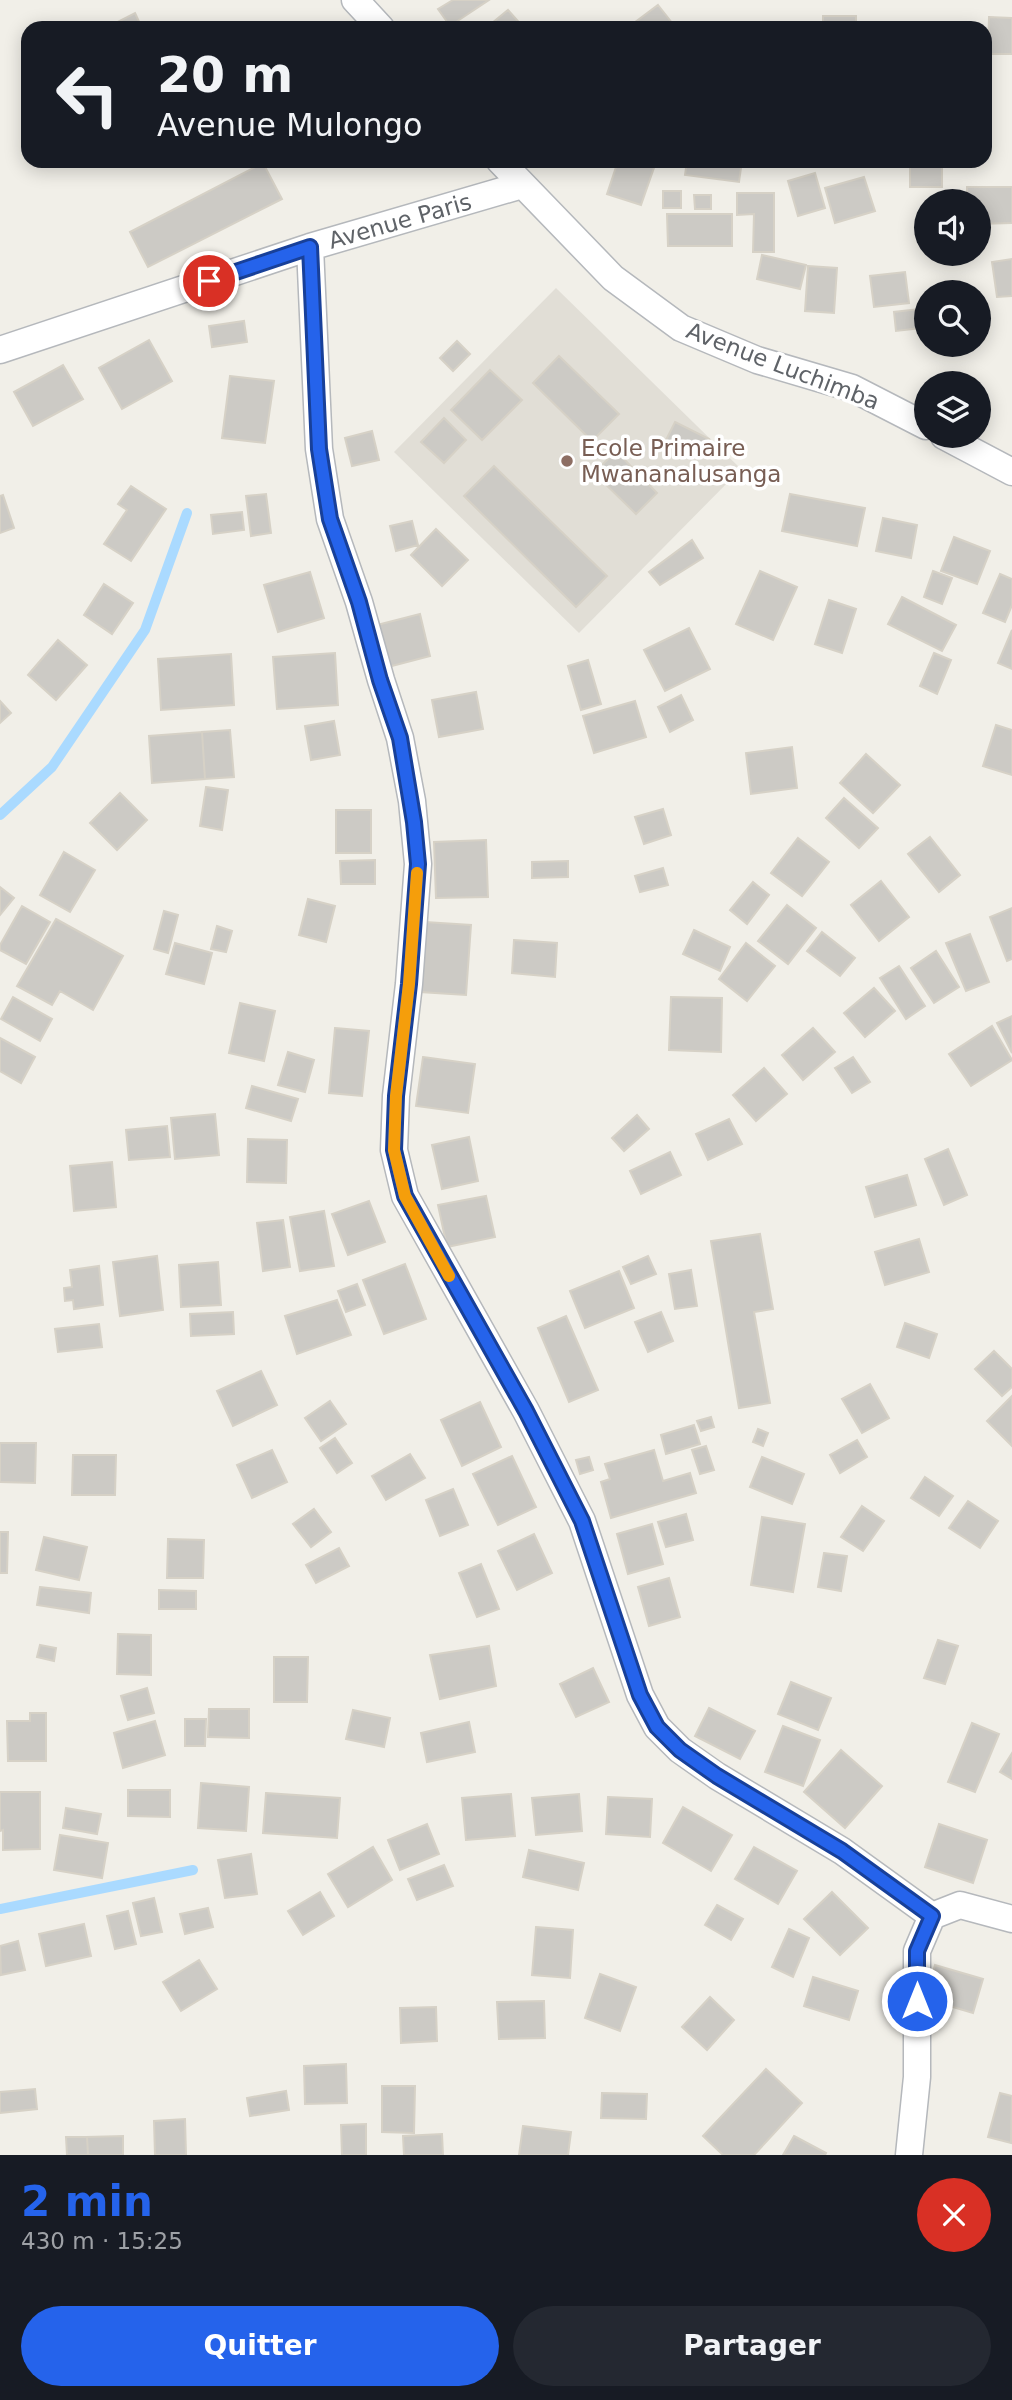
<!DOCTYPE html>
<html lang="fr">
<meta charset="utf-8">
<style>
:root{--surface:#171b24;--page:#242831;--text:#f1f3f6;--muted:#9ea1a6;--accent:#2563eb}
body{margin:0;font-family:"DejaVu Sans",sans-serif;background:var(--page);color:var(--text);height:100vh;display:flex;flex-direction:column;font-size:26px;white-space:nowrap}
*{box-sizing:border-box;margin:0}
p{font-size:23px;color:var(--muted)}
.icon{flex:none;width:38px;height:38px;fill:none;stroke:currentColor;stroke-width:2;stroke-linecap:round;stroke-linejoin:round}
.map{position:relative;height:2155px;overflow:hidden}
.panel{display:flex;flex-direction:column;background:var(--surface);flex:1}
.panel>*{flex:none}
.banner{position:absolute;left:21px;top:21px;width:971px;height:147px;border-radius:21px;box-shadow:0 4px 18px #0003;background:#171b24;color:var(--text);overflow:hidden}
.controls{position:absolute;left:914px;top:189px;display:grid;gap:14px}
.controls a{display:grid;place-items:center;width:77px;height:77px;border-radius:50%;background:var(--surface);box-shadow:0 4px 18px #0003;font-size:35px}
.pin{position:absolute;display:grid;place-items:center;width:60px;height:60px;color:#fff;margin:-30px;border:4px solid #fff;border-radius:50%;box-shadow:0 2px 7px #0007}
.me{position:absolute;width:77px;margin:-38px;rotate:0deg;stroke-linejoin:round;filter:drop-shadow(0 0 5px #0008)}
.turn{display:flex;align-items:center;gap:24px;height:147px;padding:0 21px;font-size:32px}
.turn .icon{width:91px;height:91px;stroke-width:2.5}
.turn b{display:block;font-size:49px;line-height:60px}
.round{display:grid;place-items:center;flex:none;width:74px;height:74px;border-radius:37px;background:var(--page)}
.summary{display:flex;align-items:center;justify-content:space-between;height:119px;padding:0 21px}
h1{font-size:42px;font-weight:600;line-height:52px;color:var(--accent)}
.primary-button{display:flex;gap:14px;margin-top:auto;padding:14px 21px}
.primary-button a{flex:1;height:80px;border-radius:42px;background:var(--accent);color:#fff;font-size:28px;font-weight:600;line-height:80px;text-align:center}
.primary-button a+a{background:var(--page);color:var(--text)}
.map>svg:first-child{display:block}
</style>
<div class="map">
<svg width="1012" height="2155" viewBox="0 0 1012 2155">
<rect width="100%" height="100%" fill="#f1efe8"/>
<path fill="#e1ded6" d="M556 288 741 469 579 633 394 452Z"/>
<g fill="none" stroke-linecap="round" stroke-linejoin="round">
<path stroke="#aadaff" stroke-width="10" d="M0 815 52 767 145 630 187 513
M0 1909 193 1870"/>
</g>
<path fill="#cccac5" stroke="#d6d1c6" stroke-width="2" d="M453 0H489L450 26 438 9Z
M658 5 676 28H638L634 23Z
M508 10 524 28H486Z
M135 13 142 28H106Z
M823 16H856V28H823Z
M989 17 1012 18V54H988Z
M925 24H961V28H925Z
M618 161H642L655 165 641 205 607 194Z
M687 161H742L739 182 685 175Z
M910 161H942V187H910Z
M263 163 282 199 148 267 130 232Z
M815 173 825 208 798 216 788 181Z
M864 177 875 211 835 223 825 188Z
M967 187H1012V223L978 224V201H967Z
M663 191H681V208H663Z
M737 193H774V252H753L754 214 737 215Z
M694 195H711V209H695Z
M667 214H732V246H668Z
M762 255 806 265 800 289 757 279Z
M1012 259V296L997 297 992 262Z
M808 266 837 268 834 313 805 311Z
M905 272 909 303 874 307 870 276Z
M919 309 921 328 896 331 894 312Z
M244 321 247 342 212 347 209 326Z
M149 340 172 381 122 409 99 368Z
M457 341 470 354 453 371 440 358Z
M559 356 619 414 592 441 533 383Z
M63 365 83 399 33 426 14 392Z
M490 370 522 400 482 440 451 410Z
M230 376 274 381 265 443 222 438Z
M444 418 466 440 444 463 421 442Z
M675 422 709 439 700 457 666 440Z
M372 431 379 460 352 466 345 438Z
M616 451 657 493 636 514 594 473Z
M494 466 607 576 576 607 464 496Z
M131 486 166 509 131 561 104 544 127 510 118 504Z
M266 494 271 533 251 536 246 496Z
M790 494 865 508 857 546 782 531Z
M3 495 14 528 0 533V496Z
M242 512 244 530 213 534 211 515Z
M883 518 917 525 911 558 876 551Z
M412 521 418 545 396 551 390 526Z
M436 529 468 560 442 586 411 555Z
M954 537 990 551 977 584 941 571Z
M692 540 703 558 660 585 649 572Z
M760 571 797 587 773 640 736 624Z
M933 571 952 578 942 604 924 597Z
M310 572 324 618 278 632 264 585Z
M1000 574 1012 579V605L1005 622 983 613Z
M104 584 133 603 112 634 84 615Z
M902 597 956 625 942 651 888 624Z
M829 600 856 609 842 653 815 644Z
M420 614 430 656 388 667 377 625Z
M689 628 710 669 665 691 644 650Z
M1012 630V669L998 663Z
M58 640 87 665 56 700 28 675Z
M335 653 338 705 277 709 273 657Z
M934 653 951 660 937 694 920 686Z
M231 654 234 705 161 710 158 659Z
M588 660 601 704 581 710 568 666Z
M476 692 483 729 439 737 432 700Z
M681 695 693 720 670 732 658 707Z
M0 701 11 713 0 723Z
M635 701 646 737 594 753 583 716Z
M334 721 340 755 311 760 305 726Z
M996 725 1012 730V775L983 766Z
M230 730 234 777 205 779 202 732Z
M202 732 205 779 152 783 149 736Z
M792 747 797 788 751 794 746 753Z
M866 754 900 785 873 813 840 783Z
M206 787 228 790 222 830 200 826Z
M120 793 147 820 117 850 90 823Z
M844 798 878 828 859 848 826 818Z
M663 809 671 835 644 844 635 817Z
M336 810H371V853H336Z
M930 837 960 875 939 892 908 854Z
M798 838 829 862 802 896 771 873Z
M486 840 488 897 436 898 434 842Z
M64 852 95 870 70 912 40 895Z
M375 860V884H341L340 861Z
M568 861V877L532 878V862Z
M663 868 668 885 640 892 635 876Z
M881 881 909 917 879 941 851 905Z
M753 882 769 895 747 924 730 910Z
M0 887 14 898 0 915Z
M308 899 335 906 326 942 299 935Z
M787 905 816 928 788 964 758 941Z
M22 906 50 922 26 964 0 950V945Z
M1012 908V959L1007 961 990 917Z
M164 911 178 915 168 953 154 949Z
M56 919 123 956 93 1010 60 991 52 1005 17 986Z
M425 922 471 925 466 995 420 992Z
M217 926 232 931 226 952 211 949Z
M694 930 730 947 720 971 683 954Z
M822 932 855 958 840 976 807 951Z
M970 934 989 982 966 991 946 943Z
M514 940 557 943 555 977 512 973Z
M175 943 212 953 204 984 166 974Z
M746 943 775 966 747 1001 719 979Z
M936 951 959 987 934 1003 911 968Z
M899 966 925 1006 906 1019 880 978Z
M874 988 895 1011 865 1037 844 1013Z
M13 997 52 1019 40 1041 1 1019Z
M671 997 722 998 721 1052 669 1050Z
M240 1003 275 1011 264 1061 229 1053Z
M1012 1016V1053L997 1023Z
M992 1026 1012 1060 971 1086 949 1054Z
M335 1028 369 1031 362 1096 329 1093Z
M813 1028 835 1052 803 1080 782 1055Z
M0 1038 35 1057 21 1083 0 1071Z
M288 1052 314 1060 305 1092 278 1085Z
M423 1057 475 1064 468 1113 416 1106Z
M853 1057 870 1082 852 1093 835 1068Z
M764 1068 787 1094 756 1121 733 1095Z
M252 1086 298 1099 291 1121 246 1108Z
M215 1114 219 1155 175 1159 171 1118Z
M637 1115 649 1129 624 1151 612 1138Z
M729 1119 742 1144 708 1160 696 1134Z
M167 1126 170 1157 129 1160 126 1130Z
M469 1137 478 1181 442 1189 432 1145Z
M248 1139 287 1140 286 1183 247 1182Z
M948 1149 967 1195 944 1205 925 1159Z
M670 1152 681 1175 641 1194 630 1171Z
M112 1162 116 1207 74 1211 70 1166Z
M907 1175 916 1205 875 1217 866 1187Z
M486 1196 495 1237 447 1247 438 1205Z
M369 1201 385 1242 348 1255 332 1214Z
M324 1211 334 1266 300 1271 290 1217Z
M283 1220 290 1267 263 1271 257 1223Z
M760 1234 773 1309 754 1312 770 1403 739 1408 711 1241Z
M919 1239 929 1272 885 1285 875 1252Z
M157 1256 163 1310 120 1316 113 1262Z
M648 1256 656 1274 631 1284 623 1267Z
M218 1262 221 1305 181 1307 179 1265Z
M405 1264 426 1319 384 1334 363 1280Z
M99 1266 103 1305 74 1309 73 1300 65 1301 64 1288 72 1287 70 1270Z
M691 1270 697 1306 675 1309 669 1274Z
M619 1271 634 1308 585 1328 570 1291Z
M357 1284 365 1305 346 1312 338 1291Z
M337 1300 351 1335 297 1354 285 1316Z
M233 1312 234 1334 191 1336 190 1314Z
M661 1312 673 1341 648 1352 635 1322Z
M566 1316 598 1390 569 1402 538 1328Z
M905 1323 937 1334 929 1358 897 1347Z
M99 1324 102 1347 58 1352 55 1329Z
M994 1351 1012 1369V1387L1002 1396 975 1369Z
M261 1371 277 1405 233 1426 217 1391Z
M870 1384 889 1418 862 1433 842 1399Z
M1012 1396V1446L987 1421Z
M330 1401 346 1424 321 1441 305 1418Z
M480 1402 501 1447 462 1466 441 1420Z
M711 1417 714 1427 701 1431 697 1421Z
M694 1425 700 1444 666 1454 661 1435Z
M758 1429 768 1433 763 1446 753 1442Z
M335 1438 352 1463 337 1473 320 1448Z
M857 1440 867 1457 840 1473 830 1455Z
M0 1443H36L35 1483 0 1482Z
M706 1446 714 1470 700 1474 692 1450Z
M272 1450 287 1482 252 1498 237 1465Z
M654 1450 663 1481 690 1473 696 1493 611 1518 601 1482 610 1479 605 1464Z
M410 1454 425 1478 386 1500 372 1476Z
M73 1455H116L115 1495H72Z
M512 1456 536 1507 498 1525 473 1474Z
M589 1457 593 1470 580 1474 576 1460Z
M762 1457 804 1474 792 1504 750 1487Z
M925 1477 953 1496 939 1516 911 1498Z
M453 1489 468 1525 440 1536 426 1500Z
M968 1501 998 1521 980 1548 949 1528Z
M862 1506 884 1521 863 1551 841 1537Z
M314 1509 331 1532 311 1547 293 1524Z
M686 1514 693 1540 666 1547 658 1522Z
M762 1517 805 1524 793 1592 751 1585Z
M652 1524 663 1564 628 1574 617 1534Z
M0 1532H8L7 1573H0Z
M534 1534 552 1573 517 1590 498 1551Z
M44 1537 87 1547 79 1580 36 1570Z
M168 1539 204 1540 203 1578H167Z
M339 1548 349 1566 316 1583 306 1565Z
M824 1553 847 1556 841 1591 818 1587Z
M481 1564 499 1609 477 1617 459 1573Z
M669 1578 680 1617 649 1626 638 1587Z
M40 1587 91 1593 89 1613 37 1605Z
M159 1590 196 1591V1609H159Z
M118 1634 151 1635V1675L117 1674Z
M938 1640 958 1646 945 1684 924 1678Z
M40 1645 56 1648 54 1661 37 1657Z
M489 1646 496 1686 440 1699 430 1655Z
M274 1657H308L307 1702H274Z
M593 1668 609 1702 576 1717 560 1684Z
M791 1682 831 1698 818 1730 778 1714Z
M147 1688 154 1713 128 1720 121 1696Z
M709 1708 755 1731 740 1759 695 1736Z
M209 1709H249V1738L208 1737Z
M353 1710 390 1718 384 1747 346 1739Z
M30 1713H46V1761H8L7 1721H30Z
M185 1719H206L205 1746H185Z
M155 1721 165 1755 123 1768 114 1733Z
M469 1722 475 1752 427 1762 421 1733Z
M972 1723 999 1734 975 1792 948 1782Z
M783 1726 820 1740 803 1786 765 1772Z
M841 1750 882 1786 845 1828 804 1792Z
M1012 1753V1779L1000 1772Z
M201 1783 249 1787 246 1831 198 1828Z
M128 1790H170V1817L128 1816Z
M0 1792H40V1849L3 1850V1830L0 1831Z
M266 1793 340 1798 337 1838 263 1833Z
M511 1794 515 1836 466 1840 462 1798Z
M579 1794 582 1831 536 1835 532 1798Z
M608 1797 652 1799 650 1837 606 1834Z
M683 1807 732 1835 711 1871 663 1843Z
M66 1808 101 1814 97 1834 63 1828Z
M427 1824 439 1854 400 1870 388 1840Z
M939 1824 987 1840 973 1883 925 1867Z
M60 1835 108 1843 102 1878 54 1870Z
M373 1847 392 1880 348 1907 328 1874Z
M754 1847 797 1871 778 1904 735 1879Z
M529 1850 584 1863 578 1890 523 1877Z
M251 1854 257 1894 225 1898 218 1860Z
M444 1865 453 1886 417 1900 408 1879Z
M320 1892 334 1916 303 1935 288 1911Z
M832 1892 868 1928 840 1955 804 1919Z
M154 1898 162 1932 141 1936 133 1903Z
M717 1905 743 1919 731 1940 705 1925Z
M208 1908 213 1927 185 1934 180 1914Z
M128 1911 136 1944 115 1949 107 1916Z
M84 1924 91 1956 46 1966 39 1934Z
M536 1927 573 1930 570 1978 532 1975Z
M789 1929 809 1938 793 1977 772 1967Z
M18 1941 25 1970 1 1975 0 1946Z
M199 1960 217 1989 181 2011 163 1982Z
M935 1965 983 1979 973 2013 926 1999Z
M600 1974 636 1987 620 2031 585 2018Z
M813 1977 858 1991 849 2020 804 2006Z
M710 1997 734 2020 707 2050 682 2027Z
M544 2001 545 2038 499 2039 497 2002Z
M436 2007 437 2041 401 2043 400 2008Z
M346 2064 347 2103 305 2104 304 2066Z
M766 2069 802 2103 754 2155H723L703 2136Z
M382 2086H415L414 2133 382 2132Z
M35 2089 37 2109 0 2113V2092Z
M286 2091 289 2110 250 2116 247 2098Z
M602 2093 647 2094 646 2119 601 2118Z
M1000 2093 1012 2096 1011 2143 988 2137Z
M185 2119 186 2155H155L154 2121Z
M366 2124V2155H342L341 2125Z
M523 2126 571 2132 568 2155H519Z
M442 2134 443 2155H404L403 2136Z
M123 2136V2155H88L87 2137Z
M794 2136 826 2153 825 2155H783Z
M66 2137H87L88 2155H67Z"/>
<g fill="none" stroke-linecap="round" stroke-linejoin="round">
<g stroke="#b5b8bc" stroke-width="29">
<path id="street" d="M355 0 381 28
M500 161 613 278 681 328 757 360 852 388 926 426
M310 247 319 449 330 519 359 602 381 680 400 738 412 801 418 864 409 984 396 1096 394 1150 405 1196 526 1411 582 1521 640 1695 657 1727 680 1750 717 1776 842 1851 932 1916
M0 350 310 247 522 185
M944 436 1012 472
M932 1916 960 1905 1012 1919
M909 2155 917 2077V1951L932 1916"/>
</g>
<use href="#street" stroke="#fff" stroke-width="26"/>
</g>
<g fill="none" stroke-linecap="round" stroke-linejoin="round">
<g stroke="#184099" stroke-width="18">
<path id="route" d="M209 281 310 247 319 449 330 519 359 602 380 680 400 738 414 822 418 864 409 984 396 1096 394 1150 405 1196 526 1411 582 1521 640 1695 657 1727 680 1750 717 1776 842 1851 932 1916 917 1951V2001"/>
</g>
<use href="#route" stroke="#2563eb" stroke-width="12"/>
<path stroke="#f59e0b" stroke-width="12" d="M417 873 409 984 396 1096 394 1150 405 1196 449 1276"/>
</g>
<circle fill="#8d6e63" stroke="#fff" stroke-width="2.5" cx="567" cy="461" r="7"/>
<g text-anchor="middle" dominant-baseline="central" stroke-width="7" stroke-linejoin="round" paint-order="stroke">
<g font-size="23" fill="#5f6368" stroke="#fff">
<text transform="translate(400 221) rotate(-16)">Avenue Paris</text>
<text transform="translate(783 366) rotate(21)">Avenue Luchimba</text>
</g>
<g font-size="23" fill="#785e54" stroke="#fff" text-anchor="start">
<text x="581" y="448">Ecole Primaire<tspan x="581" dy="26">Mwananalusanga</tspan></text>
</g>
</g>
</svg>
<div class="controls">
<a><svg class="icon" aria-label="sound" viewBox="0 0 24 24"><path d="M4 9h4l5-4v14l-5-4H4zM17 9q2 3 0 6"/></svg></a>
<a><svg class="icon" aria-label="search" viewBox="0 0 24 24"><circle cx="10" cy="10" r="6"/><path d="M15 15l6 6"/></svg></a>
<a><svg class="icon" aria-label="layers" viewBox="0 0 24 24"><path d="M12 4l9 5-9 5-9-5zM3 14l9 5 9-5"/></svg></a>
</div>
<div class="pin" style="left:209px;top:281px;background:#d93025"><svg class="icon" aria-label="arrive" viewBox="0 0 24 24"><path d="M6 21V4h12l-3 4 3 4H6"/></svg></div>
<svg class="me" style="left:917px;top:2001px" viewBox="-20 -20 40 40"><circle r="17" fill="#2563eb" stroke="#fff" stroke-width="3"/><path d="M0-11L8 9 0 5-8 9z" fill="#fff"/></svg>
<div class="banner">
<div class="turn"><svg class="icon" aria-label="left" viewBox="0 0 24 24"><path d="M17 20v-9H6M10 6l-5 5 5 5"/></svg><div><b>20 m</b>Avenue Mulongo</div></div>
</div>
</div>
<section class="panel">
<div class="summary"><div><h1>2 min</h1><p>430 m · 15:25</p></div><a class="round" style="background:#d93025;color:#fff"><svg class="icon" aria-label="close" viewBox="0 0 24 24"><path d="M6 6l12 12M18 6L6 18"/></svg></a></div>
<div class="primary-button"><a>Quitter</a><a>Partager</a></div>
</section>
